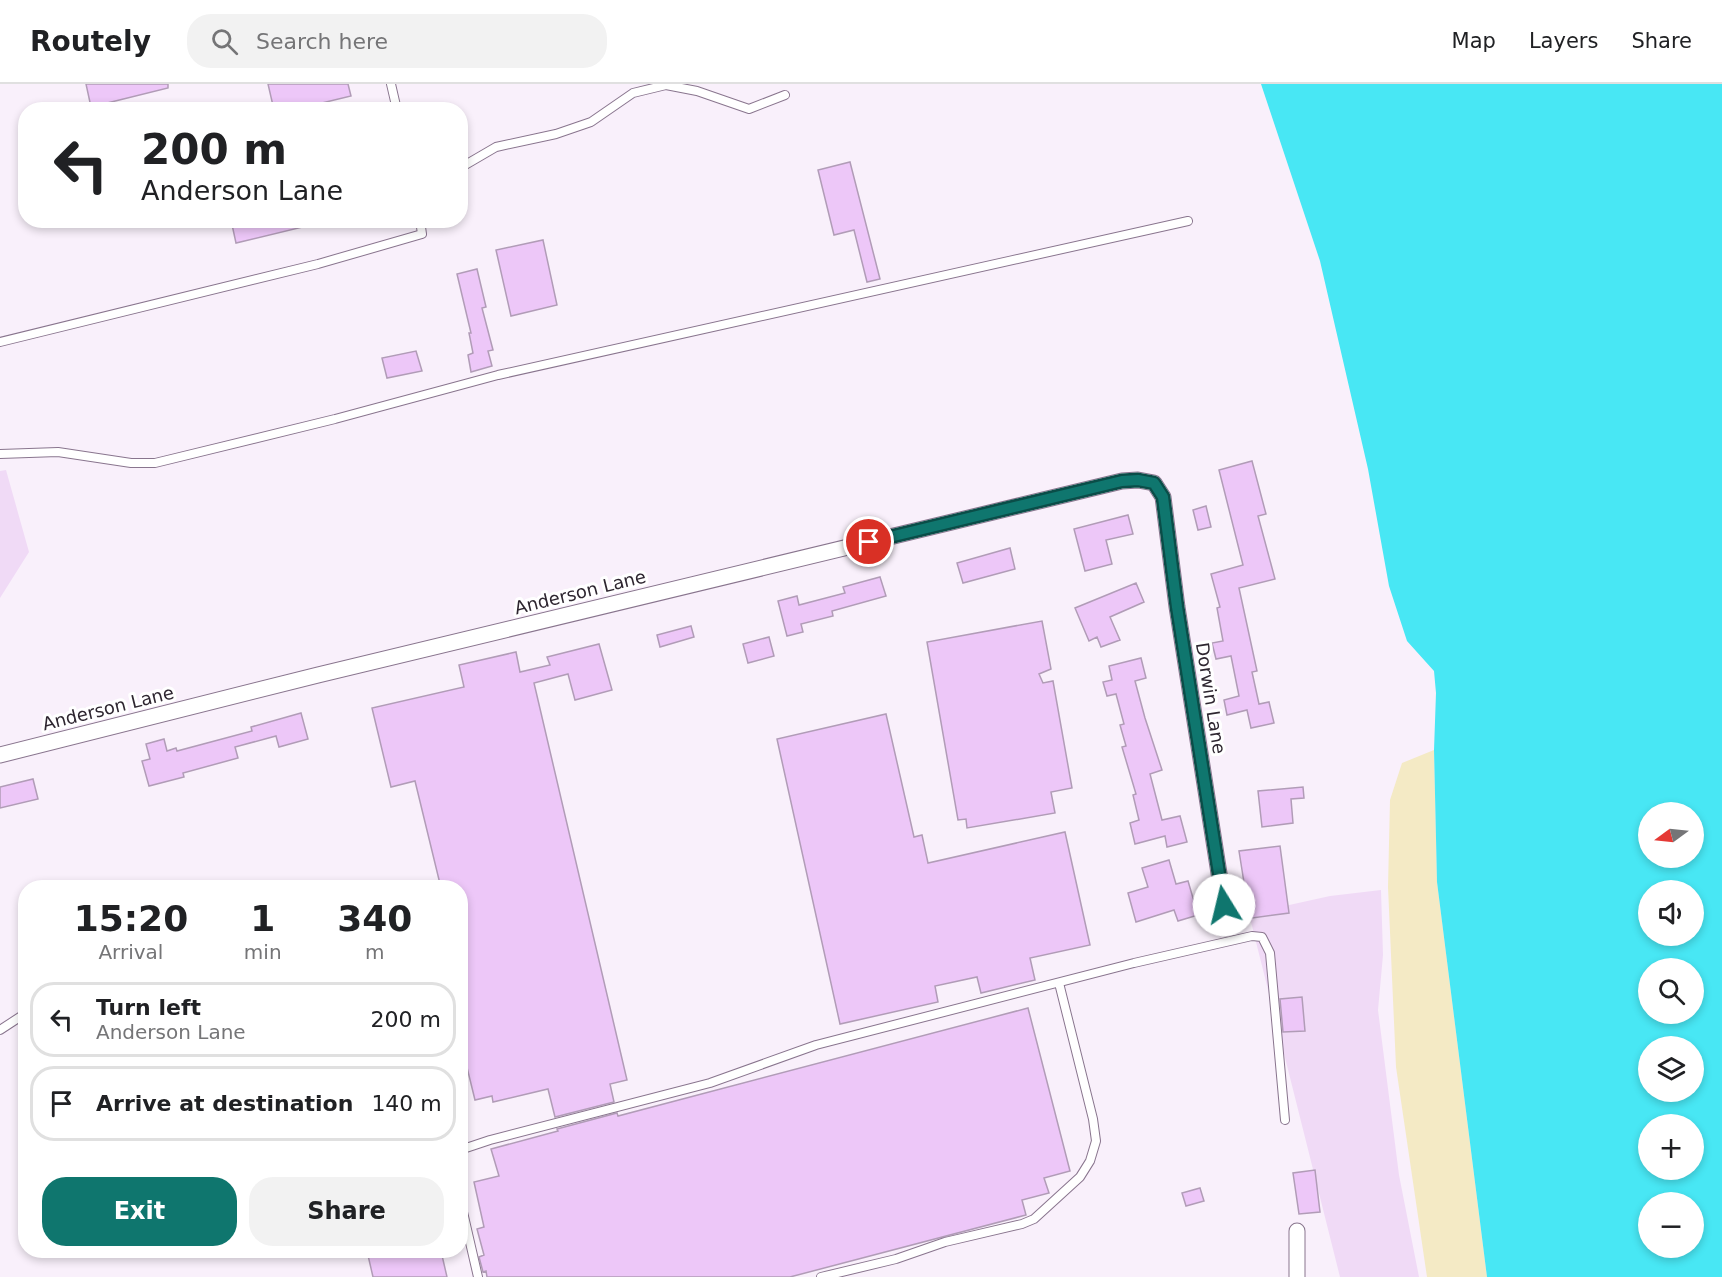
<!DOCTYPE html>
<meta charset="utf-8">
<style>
:root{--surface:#fff;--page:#f2f2f2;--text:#202124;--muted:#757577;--line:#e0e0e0;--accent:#0f766e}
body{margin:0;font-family:"DejaVu Sans",sans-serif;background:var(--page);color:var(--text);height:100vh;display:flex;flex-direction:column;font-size:22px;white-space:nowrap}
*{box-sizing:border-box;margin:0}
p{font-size:20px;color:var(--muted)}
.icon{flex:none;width:33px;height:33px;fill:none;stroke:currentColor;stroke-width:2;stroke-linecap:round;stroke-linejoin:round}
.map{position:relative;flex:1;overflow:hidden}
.side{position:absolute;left:18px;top:796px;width:450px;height:378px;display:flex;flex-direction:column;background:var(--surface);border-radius:24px;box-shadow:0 3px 9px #0003}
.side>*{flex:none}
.top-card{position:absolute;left:18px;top:18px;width:450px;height:126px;border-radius:24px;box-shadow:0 3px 9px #0003;background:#fff;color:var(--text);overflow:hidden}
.needle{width:39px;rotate:255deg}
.buttons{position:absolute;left:1638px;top:718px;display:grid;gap:12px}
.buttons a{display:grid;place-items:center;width:66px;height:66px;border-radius:50%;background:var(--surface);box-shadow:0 3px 9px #0003;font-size:30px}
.pin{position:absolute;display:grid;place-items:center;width:51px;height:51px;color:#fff;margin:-26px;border:3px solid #fff;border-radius:50%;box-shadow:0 2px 6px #0007}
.me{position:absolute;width:66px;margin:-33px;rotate:351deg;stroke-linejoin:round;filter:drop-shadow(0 0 4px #0008)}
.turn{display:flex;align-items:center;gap:21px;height:126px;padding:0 24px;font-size:27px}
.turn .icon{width:78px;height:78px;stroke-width:2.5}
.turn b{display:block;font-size:42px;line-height:51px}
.eta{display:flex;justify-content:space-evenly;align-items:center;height:102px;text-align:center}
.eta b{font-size:36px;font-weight:700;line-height:42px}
.cta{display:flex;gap:12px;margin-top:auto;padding:12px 24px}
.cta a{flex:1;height:69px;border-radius:24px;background:var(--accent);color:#fff;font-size:24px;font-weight:700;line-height:69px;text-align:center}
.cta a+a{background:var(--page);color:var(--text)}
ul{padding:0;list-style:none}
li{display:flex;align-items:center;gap:18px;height:75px;margin:0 12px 9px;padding:0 12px;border:3px solid var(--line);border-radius:24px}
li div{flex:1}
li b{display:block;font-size:22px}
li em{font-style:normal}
header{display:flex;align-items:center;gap:36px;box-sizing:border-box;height:84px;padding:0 30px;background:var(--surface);border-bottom:2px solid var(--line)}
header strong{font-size:28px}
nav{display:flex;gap:33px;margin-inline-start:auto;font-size:21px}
.search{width:420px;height:54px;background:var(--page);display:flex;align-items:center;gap:15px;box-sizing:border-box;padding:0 21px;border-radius:24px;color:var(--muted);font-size:22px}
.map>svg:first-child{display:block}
</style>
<header>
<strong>Routely</strong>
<div class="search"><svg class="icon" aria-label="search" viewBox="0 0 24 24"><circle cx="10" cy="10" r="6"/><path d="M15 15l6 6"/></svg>Search here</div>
<nav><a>Map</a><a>Layers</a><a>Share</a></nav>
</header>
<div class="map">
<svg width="1722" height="1193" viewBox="0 0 1722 1193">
<rect width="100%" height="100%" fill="#f9f0fb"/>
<path fill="#f0daf6" d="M6 386 29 468 0 514V387Z
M1381 806 1383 871 1378 926 1399 1091 1419 1193H1340L1249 830 1330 812Z"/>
<path fill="#f4eac5" d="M1434 666 1437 798 1487 1193H1427L1396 983 1388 803 1390 716 1402 679Z"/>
<path fill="#48e7f4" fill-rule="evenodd" d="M1261 0H1722V1193H1487L1437 798 1434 666 1436 609 1434 587 1407 557 1389 502 1368 385 1320 177ZM1648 729H1694V774H1648ZM1648 807H1694V852H1648ZM1648 885H1694V930H1648ZM1648 963H1694V1008H1648ZM1648 1041H1694V1086H1648ZM1648 1119H1694V1164H1648Z"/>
<path fill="#edc7f8" stroke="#b19cb7" stroke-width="1.5" d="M86 0H168V4L91 23Z
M268 0H348L351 12 293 26H274Z
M850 78 880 195 867 198 854 146 834 151 818 86Z
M231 136H311V141L236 159Z
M543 156 557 221 511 232 496 166Z
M477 185 486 223 482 224 493 266 488 267 492 282 471 288 468 271 473 269 469 249H471L457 190Z
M416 267 422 287 387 294 382 274Z
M1252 377 1266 430 1258 432 1275 495 1239 504 1257 587 1252 588 1259 620 1269 618 1274 639 1251 644 1247 626 1227 631 1224 616 1239 612 1231 572 1216 575 1212 559 1223 557 1217 524 1220 523 1211 490 1243 481 1219 386Z
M1206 422 1211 443 1198 446 1193 426Z
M1128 431 1133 450 1106 456 1112 480 1085 487 1074 445Z
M1010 464 1015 485 963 499 957 479Z
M880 493 886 512 832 527 833 532 801 540 803 548 787 552 778 517 797 512 799 521 845 509 843 503Z
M1136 499 1144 518 1110 533 1120 556 1101 563 1097 553 1089 557 1075 524Z
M1042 537 1051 585 1039 590 1043 599 1053 597 1072 704 1051 708 1055 729 967 744 966 735 958 736 927 558Z
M691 542 694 553 660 563 657 551Z
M769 553 774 572 748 579 743 560Z
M599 560 612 606 575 616 568 590 534 599 627 996 610 1000 614 1018 555 1033 548 1005 493 1018 492 1012 475 1016 460 955V804H441L415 697 391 703 372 624 464 603 459 581 516 568 520 588 550 581 547 573Z
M1141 574 1146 594 1135 597 1145 634 1162 686 1150 690 1162 736 1180 732 1187 758 1167 763 1165 752 1135 760 1130 739 1139 736 1133 711 1136 710 1122 663 1126 662 1120 641 1124 640 1116 610 1107 612 1103 598 1112 596 1109 582Z
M301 629 308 655 279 663 276 652 235 663 238 674 183 689 184 693 149 702 142 677 150 675 146 660 164 655 167 667 176 664 177 667 252 647 251 643Z
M886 630 914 753 922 751 928 779 1065 748 1090 861 1030 874 1035 896 981 909 977 893 935 902 938 918 840 940 777 655Z
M33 695 38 715 0 724V703Z
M1303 703 1304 714 1291 715 1293 739 1262 743 1258 707Z
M1280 762 1289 829 1245 835 1241 806 1245 805 1239 767Z
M1169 776 1176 800 1188 797 1198 831 1178 837 1174 826 1136 838 1128 809 1148 803 1142 784Z
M1302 913 1305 947 1283 948 1280 915Z
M1028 924 1070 1087 1044 1094 1049 1109 1022 1116 1026 1131 790 1193H487L486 1187 483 1188 479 1173 484 1171 477 1145 484 1143 474 1098 499 1092 491 1065 558 1047 557 1045 617 1029 618 1032Z
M1315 1086 1320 1128 1299 1130 1293 1089Z
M1200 1104 1204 1117 1186 1122 1182 1109Z
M367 1167H441L447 1193H373Z"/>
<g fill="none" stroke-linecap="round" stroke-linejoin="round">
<g stroke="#89758e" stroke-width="10">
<path id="service" d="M391 0 397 26
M460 84 496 63 556 50 591 38 633 9 666 1 697 7 749 25 785 11
M0 258 318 180 422 150 420 136
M0 370 58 368 131 379H155L335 335 498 291 1188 137
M0 946 26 929
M460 1066 490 1056 710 999 816 961 1134 879 1252 852 1262 853 1270 869 1285 1036
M460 1115 478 1193
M821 1193 896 1175 945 1158 1022 1140 1034 1135 1080 1093 1090 1077 1096 1057 1093 1035 1059 899"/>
</g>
<g stroke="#89758e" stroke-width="17">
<path id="minor" d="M0 671 318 591 1122 397 1138 396 1154 399 1163 413 1177 523 1224 821
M1297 1147V1193"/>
</g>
<use href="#service" stroke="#fff" stroke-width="8"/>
<use href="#minor" stroke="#fff" stroke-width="15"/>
</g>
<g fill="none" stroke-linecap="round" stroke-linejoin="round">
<g stroke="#0a4d48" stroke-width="15">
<path id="route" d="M869 458 1122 397 1138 396 1154 399 1163 413 1177 523 1224 821"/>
</g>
<use href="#route" stroke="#0f766e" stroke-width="10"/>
</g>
<g text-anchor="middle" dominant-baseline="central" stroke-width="6" stroke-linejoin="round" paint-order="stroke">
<g font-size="18" fill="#2e2630" stroke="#fff">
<text transform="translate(580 508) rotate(-14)">Anderson Lane</text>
<text transform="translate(1211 614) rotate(81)">Dorwin Lane</text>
<text transform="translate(108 624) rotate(-14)">Anderson Lane</text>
</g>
</g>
</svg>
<div class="buttons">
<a><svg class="needle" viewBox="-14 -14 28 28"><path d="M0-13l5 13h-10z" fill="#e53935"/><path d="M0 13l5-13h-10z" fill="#757577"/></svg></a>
<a><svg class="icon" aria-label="sound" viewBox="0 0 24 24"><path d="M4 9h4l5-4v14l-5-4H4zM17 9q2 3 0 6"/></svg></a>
<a><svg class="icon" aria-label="search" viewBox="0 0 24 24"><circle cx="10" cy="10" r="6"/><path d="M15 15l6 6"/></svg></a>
<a><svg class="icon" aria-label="layers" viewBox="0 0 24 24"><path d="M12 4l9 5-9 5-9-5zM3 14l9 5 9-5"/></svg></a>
<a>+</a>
<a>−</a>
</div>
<div class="pin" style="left:869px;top:458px;background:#d93025"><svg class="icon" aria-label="arrive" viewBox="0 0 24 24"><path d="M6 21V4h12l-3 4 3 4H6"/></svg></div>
<svg class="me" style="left:1224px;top:821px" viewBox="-20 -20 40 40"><circle r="19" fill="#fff"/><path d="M0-13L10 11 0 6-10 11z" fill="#0f766e"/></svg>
<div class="top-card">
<div class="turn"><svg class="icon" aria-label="left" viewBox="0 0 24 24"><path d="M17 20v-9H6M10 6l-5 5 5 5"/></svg><div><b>200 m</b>Anderson Lane</div></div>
</div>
<section class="side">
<div class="eta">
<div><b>15:20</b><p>Arrival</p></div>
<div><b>1</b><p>min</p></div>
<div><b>340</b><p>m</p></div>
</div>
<ul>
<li><svg class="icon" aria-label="left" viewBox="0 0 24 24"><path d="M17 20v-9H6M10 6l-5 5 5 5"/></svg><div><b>Turn left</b><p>Anderson Lane</p></div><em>200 m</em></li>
<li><svg class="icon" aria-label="arrive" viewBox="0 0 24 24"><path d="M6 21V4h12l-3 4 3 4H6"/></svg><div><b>Arrive at destination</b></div><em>140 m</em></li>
</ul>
<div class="cta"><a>Exit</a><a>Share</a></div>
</section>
</div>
